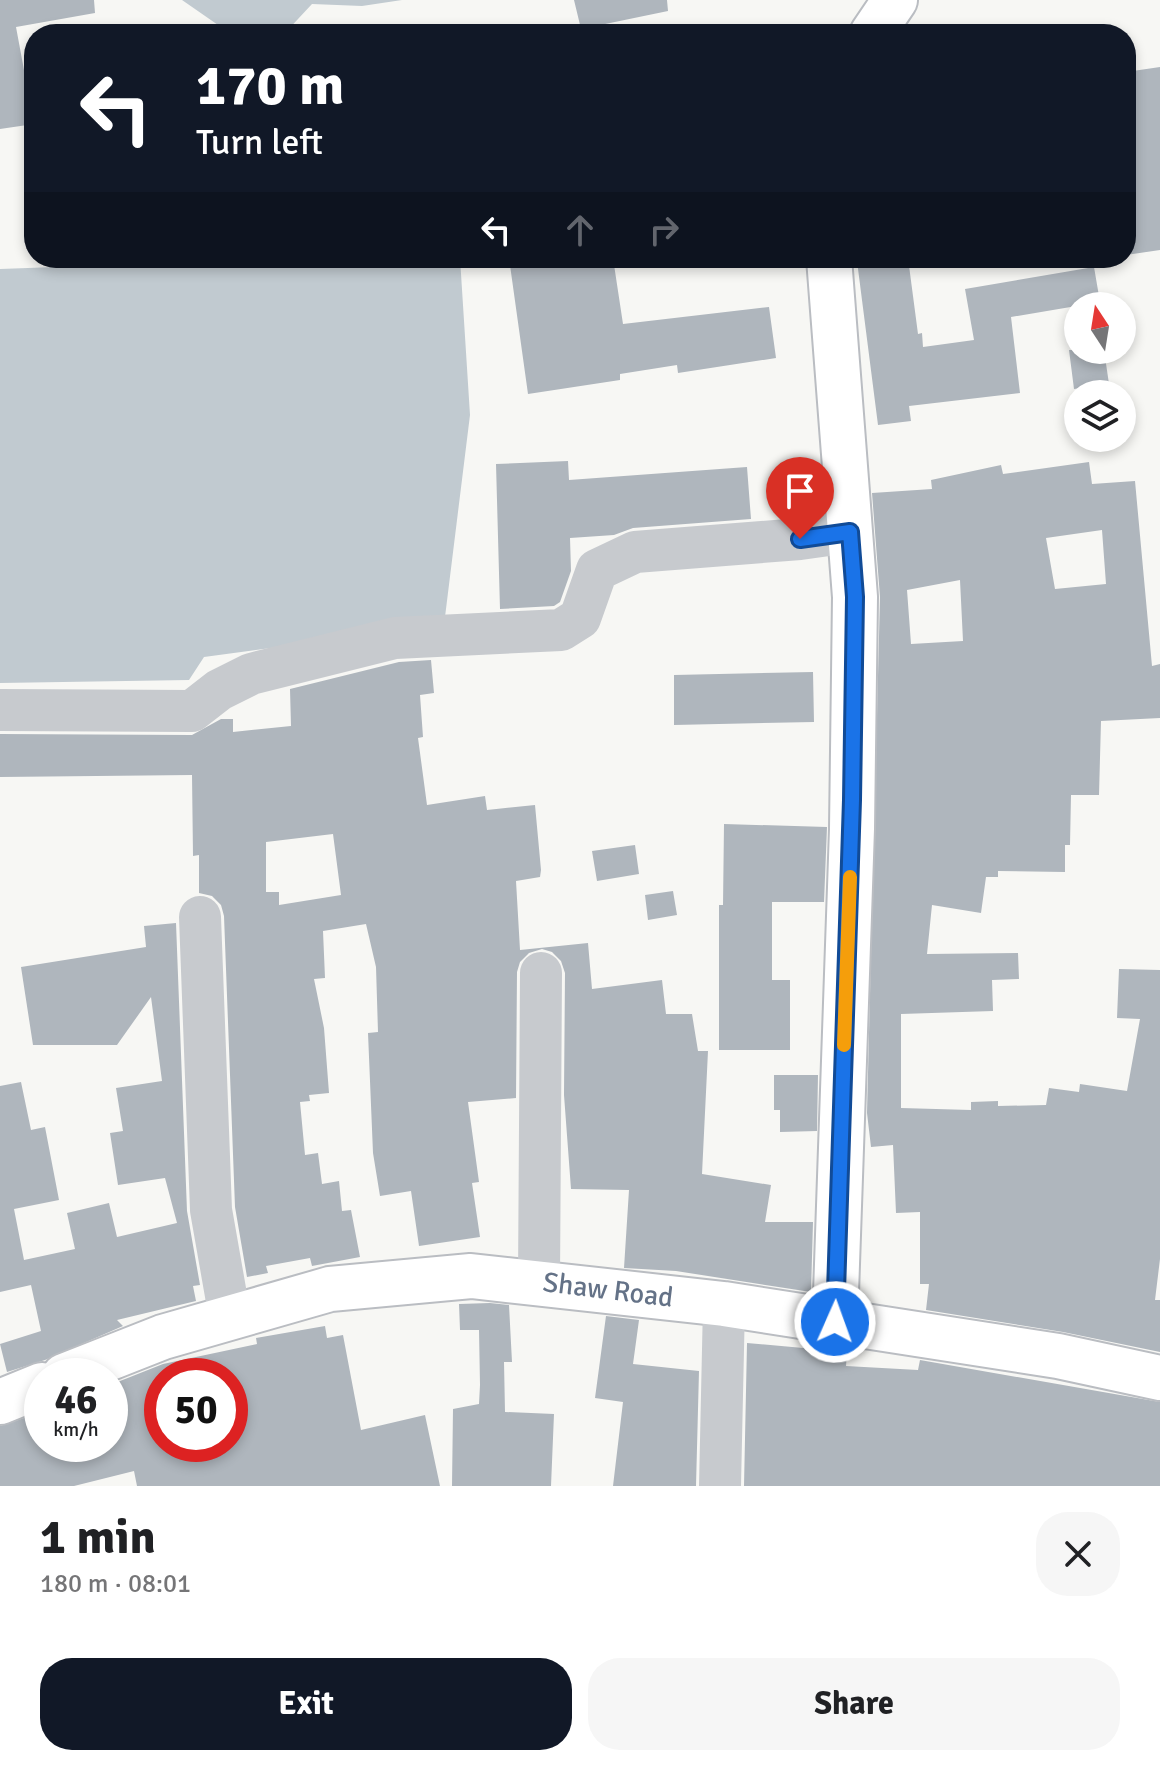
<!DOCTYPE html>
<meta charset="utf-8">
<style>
:root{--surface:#fff;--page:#f6f6f6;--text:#202124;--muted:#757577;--accent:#111827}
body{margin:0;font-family:Signika,sans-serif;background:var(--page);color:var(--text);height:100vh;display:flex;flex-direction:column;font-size:30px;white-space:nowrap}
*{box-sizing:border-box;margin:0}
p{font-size:26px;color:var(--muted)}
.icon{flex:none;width:44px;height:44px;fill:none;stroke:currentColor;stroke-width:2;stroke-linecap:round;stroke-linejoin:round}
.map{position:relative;height:1486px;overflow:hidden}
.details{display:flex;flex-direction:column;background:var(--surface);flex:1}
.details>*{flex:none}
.hud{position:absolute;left:24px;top:24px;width:1112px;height:244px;border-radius:32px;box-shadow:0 4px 12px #0003;background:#111827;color:#fff;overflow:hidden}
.needle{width:52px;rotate:348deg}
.buttons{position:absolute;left:1064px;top:292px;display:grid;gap:16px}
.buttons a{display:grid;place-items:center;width:72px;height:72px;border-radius:50%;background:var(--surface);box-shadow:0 4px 12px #0003;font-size:40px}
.speed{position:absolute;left:24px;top:1358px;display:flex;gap:16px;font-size:40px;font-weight:700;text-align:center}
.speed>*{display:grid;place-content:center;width:104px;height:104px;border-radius:50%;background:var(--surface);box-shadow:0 4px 12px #0003;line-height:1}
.speed small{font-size:20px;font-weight:400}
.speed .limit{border:12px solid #d22;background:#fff;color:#111}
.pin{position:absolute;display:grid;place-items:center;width:68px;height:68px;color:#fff;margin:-82px -34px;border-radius:50% 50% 50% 0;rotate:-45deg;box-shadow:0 0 8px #0007}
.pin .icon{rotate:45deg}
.me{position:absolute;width:88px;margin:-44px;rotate:2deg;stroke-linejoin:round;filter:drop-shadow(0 0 6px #0008)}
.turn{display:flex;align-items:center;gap:28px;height:168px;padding:0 40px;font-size:36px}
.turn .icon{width:104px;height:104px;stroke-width:2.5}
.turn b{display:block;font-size:56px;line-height:68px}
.lanes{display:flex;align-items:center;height:76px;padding:0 40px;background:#0003;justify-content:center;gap:40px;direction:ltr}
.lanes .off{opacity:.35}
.round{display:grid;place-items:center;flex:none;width:84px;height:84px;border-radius:32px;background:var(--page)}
.overview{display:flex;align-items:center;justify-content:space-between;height:136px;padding:0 40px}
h1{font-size:48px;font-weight:800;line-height:60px}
.cta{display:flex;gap:16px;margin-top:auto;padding:16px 40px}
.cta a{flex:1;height:92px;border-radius:32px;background:var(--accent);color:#fff;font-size:32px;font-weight:800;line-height:92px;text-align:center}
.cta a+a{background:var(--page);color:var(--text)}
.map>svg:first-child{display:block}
</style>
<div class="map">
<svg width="1160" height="1486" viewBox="0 0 1160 1486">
<rect width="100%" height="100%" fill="#f7f7f4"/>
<path fill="#c1cad0" d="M182 0H402L362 6 312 4 284 34H231Z
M195 258H460L470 415 444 625 204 657 189 680 0 683V269L138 264Z"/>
<path fill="#afb6bd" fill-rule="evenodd" d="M0 0H94L95 13 16 27 34 124 0 129Z
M574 0H667L668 11 581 29Z
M1160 67V250L1126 255V72Z
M509 258H613L623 324 769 307 776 358 678 373 677 365 620 374V380L528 394Z
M878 258H908L918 334 922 333 923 347 974 340 965 289 1094 267 1100 302 1011 317 1020 393 909 406 911 421 878 425 857 261Z
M1069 350H1104L1109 384 1074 389Z
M568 461 569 480 747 467 751 519 633 528 614 535 570 538 571 571 560 602 554 606 500 609 496 464Z
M1089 462 1092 484 1135 481 1152 666 1160 664V718L1101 721 1099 795H1071L1070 845H1065V872L998 871V877H986L981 913 932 905 927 954 1018 953 1019 979 992 980 993 1011 901 1014V1108L971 1110V1102L998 1101V1106L1046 1105 1049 1088 1079 1092 1080 1084 1127 1091 1140 1019 1117 1018 1119 969 1160 970V1259L1155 1300H1160V1352L1063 1332 926 1310 929 1284H920V1212L896 1213 893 1145 871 1147 867 1113 880 597 872 493 932 489 931 480 1001 465 1003 474ZM1102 530 1106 584 1055 589 1046 538ZM960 580 963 641 911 644 907 590Z
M431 660 434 693 420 695 423 737 418 738 427 805 485 796 487 810 535 805 541 870 540 877 516 881 520 950 588 943 592 989 662 980 666 1014H692L698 1051H708L702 1174 771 1185 765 1222H813L811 1292 676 1271 624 1268 629 1190 571 1189 564 1095 565 973 561 961 552 952 542 949 529 953 520 962 517 972 516 1098 468 1102 479 1182 472 1183 480 1237 419 1246 411 1191 380 1196 373 1153 368 1033 378 1032 376 967 366 924 323 931 325 978 314 979 324 1028 329 1093 309 1095 310 1101 300 1102 305 1155 318 1153 322 1184 339 1181 342 1211 351 1210 360 1257 312 1266 310 1258 266 1266 268 1273 247 1277 235 1207 224 916 221 905 212 896 199 893V855L193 856 192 775 0 777V734L192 735 221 719H233V732L291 726 290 689 399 662ZM333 834 341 895 279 905V892H266V842Z
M813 672 814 722 674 725V675Z
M724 824 827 827 824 902H772V980H790V1050H719V905H723Z
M635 845 639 874 597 881 592 851Z
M673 891 677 915 648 920 645 895Z
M176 923 187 1211 200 1285 193 1286 196 1301 117 1320 123 1326 45 1360 7 1372 0 1344 41 1331 31 1285 0 1292V1086L21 1082 31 1130 45 1127 59 1200 14 1209 24 1260 75 1249 67 1213 109 1203 117 1237 177 1223 165 1178 118 1185 110 1133 123 1131 116 1088 162 1081 151 997 117 1045H33L21 967 146 947 144 926Z
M774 1075H818L817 1131 780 1132V1110H774Z
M490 1303 509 1305 512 1362H504L505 1412 554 1414 551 1486H452L453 1409 479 1404 480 1385 479 1330H460L459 1304Z
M606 1316 639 1320 633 1364 699 1371 696 1486H613L623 1402 595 1398Z
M325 1326 327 1338 343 1335 361 1430 425 1415 440 1486H137L134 1471 74 1486H0V1426L42 1412V1444H110V1385L163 1364 257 1344 256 1338ZM162 1376H230V1444H162Z
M747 1343 847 1352 846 1366 918 1370 920 1360 1160 1402V1486H744Z"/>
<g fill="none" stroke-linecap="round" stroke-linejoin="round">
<g stroke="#babdc2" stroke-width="48">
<path id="major" d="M872 34 895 0
M829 258 855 597 852 829 835 1322
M64 1376 163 1337 330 1289 471 1276 724 1304 1058 1356 1160 1378
M0 1402 42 1385"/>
</g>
<path stroke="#c7cace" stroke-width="42" d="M0 710 192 711 219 690 251 674 395 638 561 630 580 618 597 570 635 552 800 539 850 532
M200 917 211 1210 230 1318
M539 1281 541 973
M720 1486 724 1304"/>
<use href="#major" stroke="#fff" stroke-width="44"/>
</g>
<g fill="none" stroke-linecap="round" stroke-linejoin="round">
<g stroke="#114b97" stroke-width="20">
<path id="route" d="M800 539 850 532 855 597 852 800 835 1322"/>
</g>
<use href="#route" stroke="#1a73e8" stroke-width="14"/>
<path stroke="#f59e0b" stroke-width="14" d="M844 1045 850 877"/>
</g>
<g text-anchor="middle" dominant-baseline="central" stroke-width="8" stroke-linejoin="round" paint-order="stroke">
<g font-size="28" fill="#647287" stroke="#fff">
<text transform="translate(608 1290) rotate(7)">Shaw Road</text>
</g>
</g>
</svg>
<div class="buttons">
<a><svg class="needle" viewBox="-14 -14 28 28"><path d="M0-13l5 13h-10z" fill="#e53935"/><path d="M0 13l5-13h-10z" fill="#757577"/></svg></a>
<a><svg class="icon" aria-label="layers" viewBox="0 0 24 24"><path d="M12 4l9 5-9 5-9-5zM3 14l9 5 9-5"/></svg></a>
</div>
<div class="speed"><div>46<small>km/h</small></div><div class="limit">50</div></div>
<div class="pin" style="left:800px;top:539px;background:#d93025"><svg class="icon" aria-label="arrive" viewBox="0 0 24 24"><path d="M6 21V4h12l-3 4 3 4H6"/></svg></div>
<svg class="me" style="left:835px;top:1322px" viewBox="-20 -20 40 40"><circle r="17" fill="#1a73e8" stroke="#fff" stroke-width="3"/><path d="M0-11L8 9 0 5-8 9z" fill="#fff"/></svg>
<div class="hud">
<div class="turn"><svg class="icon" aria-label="left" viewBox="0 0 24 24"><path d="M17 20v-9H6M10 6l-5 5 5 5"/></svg><div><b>170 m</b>Turn left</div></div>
<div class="lanes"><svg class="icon" aria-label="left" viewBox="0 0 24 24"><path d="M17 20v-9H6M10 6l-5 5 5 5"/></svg><svg class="icon off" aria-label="ahead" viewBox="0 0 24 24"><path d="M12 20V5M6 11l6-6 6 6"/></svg><svg class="icon off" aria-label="right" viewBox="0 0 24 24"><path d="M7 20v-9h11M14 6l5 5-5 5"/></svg></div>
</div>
</div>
<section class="details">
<div class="overview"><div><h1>1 min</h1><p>180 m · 08:01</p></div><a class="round"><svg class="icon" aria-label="close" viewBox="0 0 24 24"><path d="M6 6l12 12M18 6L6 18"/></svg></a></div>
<div class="cta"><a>Exit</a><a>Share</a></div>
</section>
